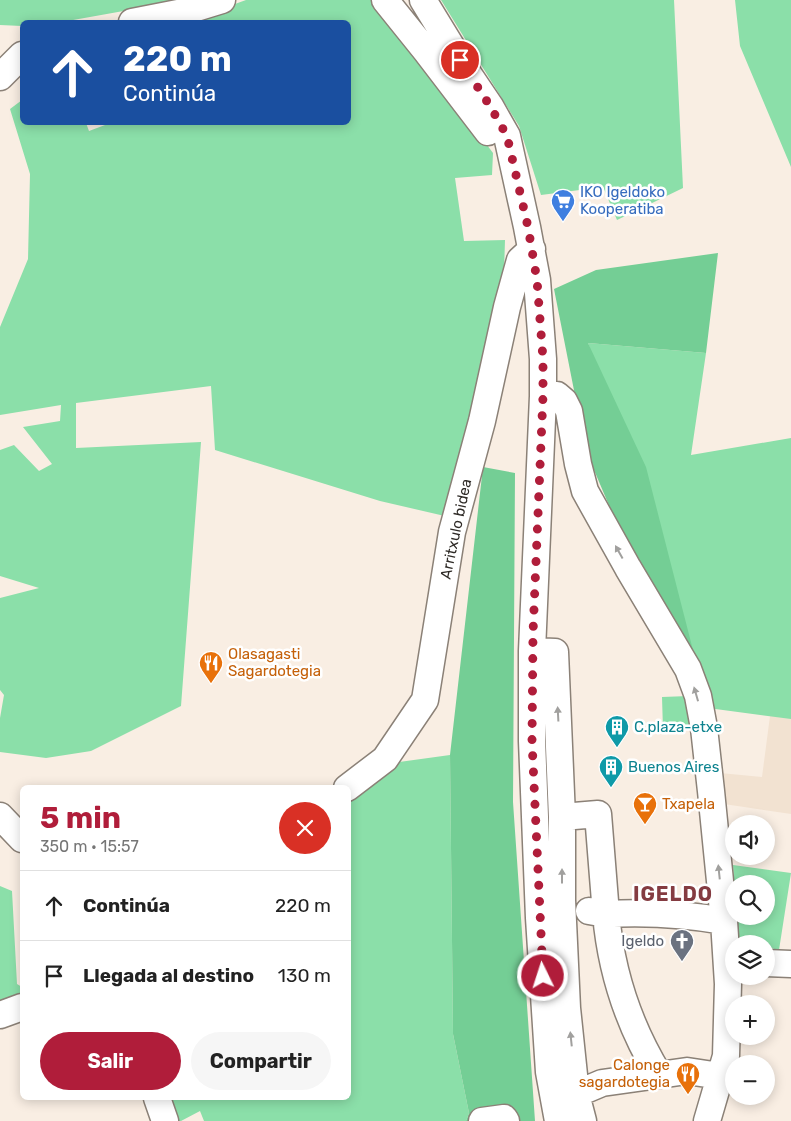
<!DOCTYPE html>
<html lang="es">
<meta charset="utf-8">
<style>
:root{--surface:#fff;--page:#f6f6f6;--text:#222;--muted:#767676;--line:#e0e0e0;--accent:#b01d3a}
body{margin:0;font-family:Rubik,sans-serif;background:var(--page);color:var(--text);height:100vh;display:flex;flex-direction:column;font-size:19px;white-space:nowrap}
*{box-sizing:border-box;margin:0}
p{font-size:16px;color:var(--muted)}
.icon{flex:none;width:28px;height:28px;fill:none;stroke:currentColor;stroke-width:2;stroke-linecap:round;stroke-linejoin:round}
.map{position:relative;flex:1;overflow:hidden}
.drawer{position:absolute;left:20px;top:785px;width:331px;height:315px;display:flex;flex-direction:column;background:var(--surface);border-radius:8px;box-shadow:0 2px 12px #0003}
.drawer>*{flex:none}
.hud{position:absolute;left:20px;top:20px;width:331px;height:105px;border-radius:8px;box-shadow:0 2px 12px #0003;background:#1a4fa0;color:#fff;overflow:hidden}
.buttons{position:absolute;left:725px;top:815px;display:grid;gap:10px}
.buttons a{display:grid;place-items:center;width:50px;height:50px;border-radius:50%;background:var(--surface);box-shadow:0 2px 12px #0003;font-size:25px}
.pin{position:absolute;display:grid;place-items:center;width:42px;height:42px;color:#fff;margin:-21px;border:2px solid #fff;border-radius:50%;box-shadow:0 1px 5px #0007}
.me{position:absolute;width:55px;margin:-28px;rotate:356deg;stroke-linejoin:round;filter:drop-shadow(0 0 4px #0008)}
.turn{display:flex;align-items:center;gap:18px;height:105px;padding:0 20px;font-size:22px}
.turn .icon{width:65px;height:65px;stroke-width:2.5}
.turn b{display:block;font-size:35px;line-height:42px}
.round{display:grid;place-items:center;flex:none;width:52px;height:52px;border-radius:26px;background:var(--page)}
.head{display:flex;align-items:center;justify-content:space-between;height:85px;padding:0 20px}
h1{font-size:30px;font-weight:700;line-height:38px;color:var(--accent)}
.primary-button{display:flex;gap:10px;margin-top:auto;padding:10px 20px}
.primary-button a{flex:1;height:58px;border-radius:30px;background:var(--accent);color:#fff;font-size:20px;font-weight:700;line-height:58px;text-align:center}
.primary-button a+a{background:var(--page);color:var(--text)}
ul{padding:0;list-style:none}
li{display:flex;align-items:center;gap:15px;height:70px;padding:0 20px;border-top:1px solid var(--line)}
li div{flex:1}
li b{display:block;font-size:19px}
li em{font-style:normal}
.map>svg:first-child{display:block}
</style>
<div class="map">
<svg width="791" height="1121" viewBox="0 0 791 1121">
<rect width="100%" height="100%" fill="#f9eee3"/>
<path fill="#f2e2d1" d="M791 665V814L724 804 720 773 762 777 770 716Z"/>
<path fill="#8bdfa9" d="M0 0H185L62 22H22V26L0 25Z
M246 0H373L409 41 493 153 492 175 455 178 464 241 505 240 503 306 449 517 380 501 215 450 211 386 76 403V448L201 442 181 706 91 751 46 758 0 752V718L4 695 0 690V598L39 588 0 576V450L14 445 39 471 52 464 23 427 60 421 61 405 0 415V327L28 259 30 174 10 109 22 100V122L86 123 89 131 113 122H349V22H185Z
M441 0H674L683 188 617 220 603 187 541 195 519 126Z
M735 0H791V167L740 46Z
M588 343 706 353 691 455 791 438V719L708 708 694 654Z
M689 696 692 730H663L662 697Z
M450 755 453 1034 469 1113 466 1121H204L200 1111 181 1121H173L165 1098H349V796L392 763Z
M733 865 791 873 779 950 766 947V944L737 943 736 916H766V884H734Z
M0 886 12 891 17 984 22 987V1000L0 1007Z"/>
<path fill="#74ce95" d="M718 253 706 353 588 343 646 467 694 654 638 574 586 451 554 289 596 270Z
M483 467 515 473 513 802 535 1121H466L469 1113 453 1034 450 755Z"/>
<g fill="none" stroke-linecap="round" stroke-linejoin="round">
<g stroke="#8b8177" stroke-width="29">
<path id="minor" d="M385 0 426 51 488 132
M423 0 467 72 490 106 507 136 527 227 537 280 543 359V396L532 651V741L539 918 549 1072 558 1121
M132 22 183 12 222 0
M0 77 22 55
M543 396 557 395 564 401 569 411 578 464 585 491 628 568 688 669 698 696 704 728 711 791 724 921 728 984 726 1056 707 1121
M532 651 555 652 562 817V900L567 1008 576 1094 583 1121
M347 788 385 759 425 700 452 532 482 421 507 307 520 260 532 249
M0 816 22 839
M562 817 598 814 606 914 589 911
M766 963 791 964
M0 1015 22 1007
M720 1076 687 1071 659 1075C629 1026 611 971 606 914 645 912 685 914 724 921
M576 1094 602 1083 659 1075
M157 1098 165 1121
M482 1121 504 1118 506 1121"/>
</g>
<use href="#minor" stroke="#fff" stroke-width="26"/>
</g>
<defs><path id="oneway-solid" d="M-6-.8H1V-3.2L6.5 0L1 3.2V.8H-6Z" transform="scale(1.25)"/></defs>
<g fill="#a1a09e">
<use href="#oneway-solid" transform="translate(619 552) rotate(-119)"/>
<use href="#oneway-solid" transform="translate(696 694) rotate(-106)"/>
<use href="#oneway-solid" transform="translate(558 714) rotate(-93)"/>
<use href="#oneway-solid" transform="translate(719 872) rotate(-96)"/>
<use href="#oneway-solid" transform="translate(562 876) rotate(-90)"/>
<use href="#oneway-solid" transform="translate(571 1039) rotate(-96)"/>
</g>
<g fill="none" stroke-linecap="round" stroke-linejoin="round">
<path stroke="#b01d3a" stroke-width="9" stroke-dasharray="0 16.2" d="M460 60 490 106 507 136 528 227 537 280 543 359V396L533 633 532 741 543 976"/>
</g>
<defs>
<g id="supermarket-pin" transform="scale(1.25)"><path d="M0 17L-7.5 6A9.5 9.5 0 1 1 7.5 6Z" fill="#3f7fe0" stroke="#fff"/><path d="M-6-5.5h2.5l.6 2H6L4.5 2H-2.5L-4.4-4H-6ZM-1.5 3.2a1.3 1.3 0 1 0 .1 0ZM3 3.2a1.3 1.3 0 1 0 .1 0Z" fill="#fff"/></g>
<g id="restaurant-pin" transform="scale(1.25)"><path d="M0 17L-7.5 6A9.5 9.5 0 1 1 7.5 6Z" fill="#e8710a" stroke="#fff"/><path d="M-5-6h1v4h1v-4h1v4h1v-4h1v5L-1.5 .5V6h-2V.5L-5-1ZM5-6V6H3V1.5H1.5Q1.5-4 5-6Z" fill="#fff"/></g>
<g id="building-pin" transform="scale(1.25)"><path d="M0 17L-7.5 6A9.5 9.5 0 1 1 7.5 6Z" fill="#0f9aa8" stroke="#fff"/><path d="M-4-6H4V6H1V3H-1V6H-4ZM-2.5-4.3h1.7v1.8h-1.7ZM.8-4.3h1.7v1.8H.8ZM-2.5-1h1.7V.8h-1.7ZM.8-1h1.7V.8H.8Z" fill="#fff"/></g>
<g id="bar-pin" transform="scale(1.25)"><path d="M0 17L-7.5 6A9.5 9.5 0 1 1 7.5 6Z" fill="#e8710a" stroke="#fff"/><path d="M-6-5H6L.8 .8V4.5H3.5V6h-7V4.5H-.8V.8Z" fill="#fff"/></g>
<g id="church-pin" transform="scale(1.25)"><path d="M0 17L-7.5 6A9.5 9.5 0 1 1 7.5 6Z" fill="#6b7280" stroke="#fff"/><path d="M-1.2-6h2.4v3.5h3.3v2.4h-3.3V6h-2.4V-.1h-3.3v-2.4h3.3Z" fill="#fff"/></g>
</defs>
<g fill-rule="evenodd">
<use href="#supermarket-pin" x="563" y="201"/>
<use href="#restaurant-pin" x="211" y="663"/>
<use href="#building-pin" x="617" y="727"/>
<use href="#building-pin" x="611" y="767"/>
<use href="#bar-pin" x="645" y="804"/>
<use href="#church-pin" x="682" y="941"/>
<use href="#restaurant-pin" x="688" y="1074"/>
</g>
<g text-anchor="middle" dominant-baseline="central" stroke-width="5" stroke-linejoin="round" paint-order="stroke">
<g font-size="15" fill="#366cbe" stroke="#fff" text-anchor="start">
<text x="580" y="192">IKO Igeldoko<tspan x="580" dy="17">Kooperatiba</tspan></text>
</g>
<g font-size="15" fill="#2f2b27" stroke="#fff">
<text transform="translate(456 529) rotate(-78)">Arritxulo bidea</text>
</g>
<g font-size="15" fill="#c56008" stroke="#fff" text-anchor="start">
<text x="228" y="654">Olasagasti<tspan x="228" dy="17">Sagardotegia</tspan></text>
<text x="662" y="804">Txapela</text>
<text x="670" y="1065" text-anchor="end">Calonge<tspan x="670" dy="17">sagardotegia</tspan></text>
</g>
<g font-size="15" fill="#0d838f" stroke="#fff" text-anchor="start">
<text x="634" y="727">C.plaza-etxe</text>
<text x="628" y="767">Buenos Aires</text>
</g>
<g font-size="15" fill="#5b616d" stroke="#fff" text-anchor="end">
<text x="664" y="941">Igeldo</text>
</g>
<g font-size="20" font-weight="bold" letter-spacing="1" fill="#843b41" stroke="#fff">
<text x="673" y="894">IGELDO</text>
</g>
</g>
</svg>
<div class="buttons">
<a><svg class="icon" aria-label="sound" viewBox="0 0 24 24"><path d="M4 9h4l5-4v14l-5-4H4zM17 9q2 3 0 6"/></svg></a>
<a><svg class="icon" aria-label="search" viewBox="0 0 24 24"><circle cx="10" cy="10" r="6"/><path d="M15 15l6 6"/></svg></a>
<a><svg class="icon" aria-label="layers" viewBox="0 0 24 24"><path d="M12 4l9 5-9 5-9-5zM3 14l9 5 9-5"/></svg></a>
<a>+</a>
<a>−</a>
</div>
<div class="pin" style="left:460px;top:60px;background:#d93025"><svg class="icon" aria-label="arrive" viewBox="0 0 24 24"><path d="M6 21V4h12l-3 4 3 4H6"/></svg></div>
<svg class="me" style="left:543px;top:976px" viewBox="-20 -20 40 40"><circle r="17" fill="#b01d3a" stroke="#fff" stroke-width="3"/><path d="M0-11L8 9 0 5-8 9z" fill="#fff"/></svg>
<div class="hud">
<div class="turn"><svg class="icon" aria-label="ahead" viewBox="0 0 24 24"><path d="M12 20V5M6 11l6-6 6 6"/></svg><div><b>220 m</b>Continúa</div></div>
</div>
<section class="drawer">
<div class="head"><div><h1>5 min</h1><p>350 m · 15:57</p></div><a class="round" style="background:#d93025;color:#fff"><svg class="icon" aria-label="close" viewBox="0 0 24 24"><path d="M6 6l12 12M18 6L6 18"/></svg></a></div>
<ul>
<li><svg class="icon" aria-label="ahead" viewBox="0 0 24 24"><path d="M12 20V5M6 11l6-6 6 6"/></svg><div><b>Continúa</b></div><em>220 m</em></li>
<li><svg class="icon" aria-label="arrive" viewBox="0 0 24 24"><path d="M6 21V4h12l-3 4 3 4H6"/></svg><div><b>Llegada al destino</b></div><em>130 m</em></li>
</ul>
<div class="primary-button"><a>Salir</a><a>Compartir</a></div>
</section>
</div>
